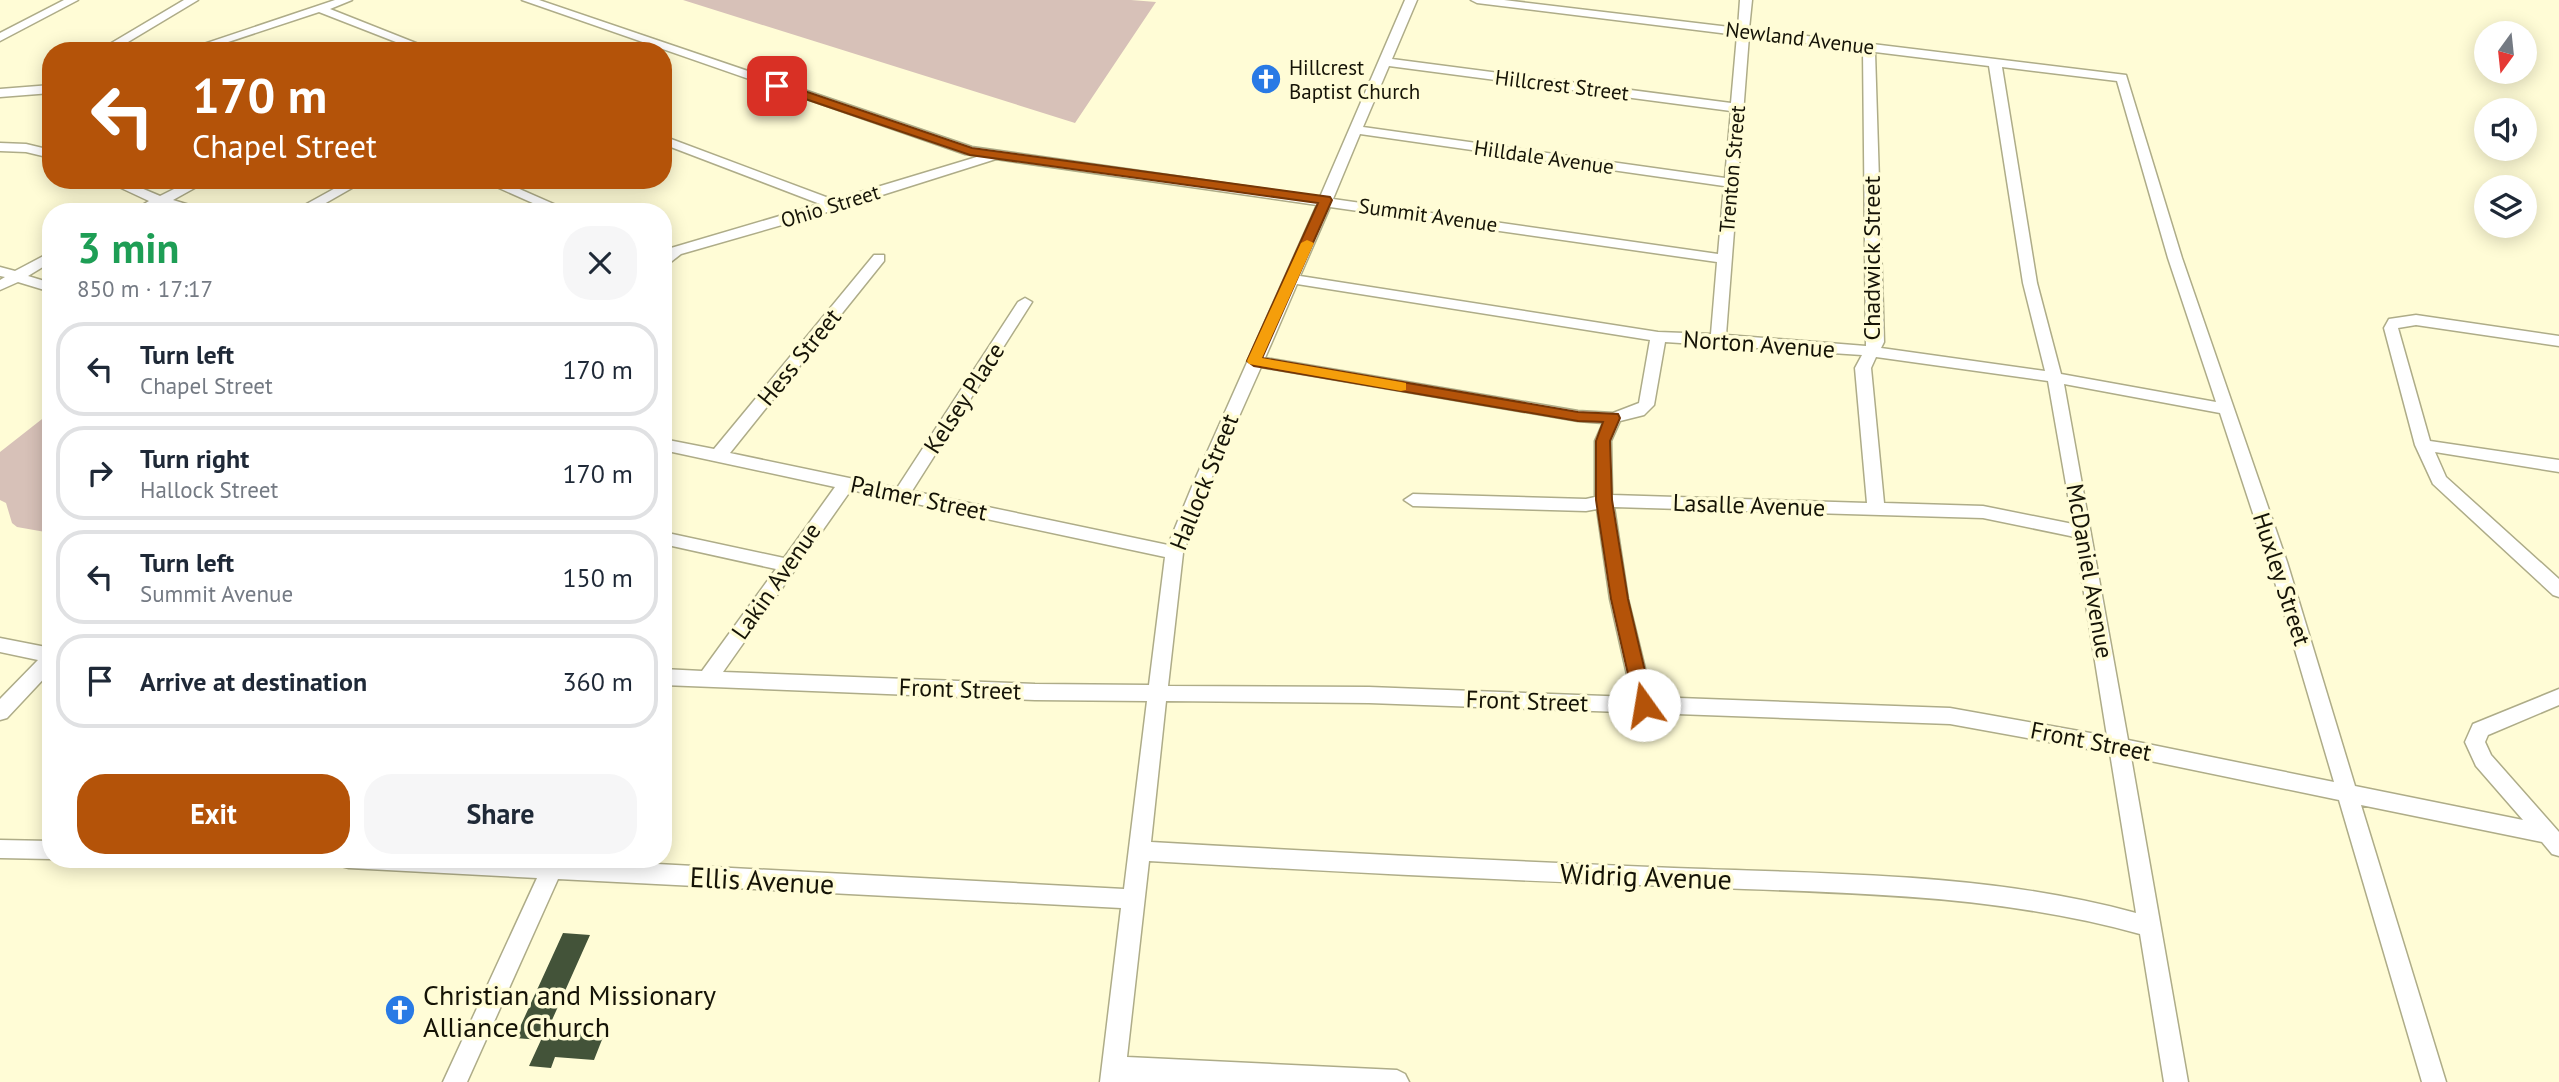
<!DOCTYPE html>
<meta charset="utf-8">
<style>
:root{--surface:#fff;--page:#f6f6f7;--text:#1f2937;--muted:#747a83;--line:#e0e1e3;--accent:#b45309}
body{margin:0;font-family:"PT Sans",sans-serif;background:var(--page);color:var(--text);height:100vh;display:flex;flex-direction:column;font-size:26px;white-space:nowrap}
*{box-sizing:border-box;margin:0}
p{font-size:23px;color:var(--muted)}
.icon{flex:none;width:38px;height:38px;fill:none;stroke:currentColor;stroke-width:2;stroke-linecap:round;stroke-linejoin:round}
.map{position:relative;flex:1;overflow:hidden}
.side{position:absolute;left:42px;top:203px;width:630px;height:665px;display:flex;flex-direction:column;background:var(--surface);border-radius:28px;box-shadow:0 4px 18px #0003}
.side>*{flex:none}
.guide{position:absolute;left:42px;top:42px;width:630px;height:147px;border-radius:28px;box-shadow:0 4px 18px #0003;background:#b45309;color:#fff;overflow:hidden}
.needle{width:46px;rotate:195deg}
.tools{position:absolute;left:2474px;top:21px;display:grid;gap:14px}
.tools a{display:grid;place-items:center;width:63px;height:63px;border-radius:50%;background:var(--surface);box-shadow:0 4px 18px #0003;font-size:35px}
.pin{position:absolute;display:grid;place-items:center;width:60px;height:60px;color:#fff;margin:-30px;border-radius:14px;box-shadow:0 4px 10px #0006}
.me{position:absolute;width:77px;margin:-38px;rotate:347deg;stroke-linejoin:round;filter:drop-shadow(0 0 5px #0008)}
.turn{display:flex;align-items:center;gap:24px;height:147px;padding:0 35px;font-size:32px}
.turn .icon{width:91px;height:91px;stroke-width:2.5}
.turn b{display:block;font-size:49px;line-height:60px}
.round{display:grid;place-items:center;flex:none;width:74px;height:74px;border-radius:28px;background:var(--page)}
.headline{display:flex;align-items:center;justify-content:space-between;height:119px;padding:0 35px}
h1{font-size:42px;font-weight:800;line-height:52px;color:#1e9e55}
.primary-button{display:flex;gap:14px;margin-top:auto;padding:14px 35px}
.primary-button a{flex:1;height:80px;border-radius:28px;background:var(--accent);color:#fff;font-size:28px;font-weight:800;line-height:80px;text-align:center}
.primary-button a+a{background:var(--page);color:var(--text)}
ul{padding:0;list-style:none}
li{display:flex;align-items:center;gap:21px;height:94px;margin:0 14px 10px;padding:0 21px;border:4px solid var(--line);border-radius:28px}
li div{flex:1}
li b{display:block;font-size:26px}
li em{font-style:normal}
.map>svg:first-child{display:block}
</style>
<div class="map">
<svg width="2559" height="1082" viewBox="0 0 2559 1082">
<rect width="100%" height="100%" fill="#fffcd6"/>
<path fill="#d7c1b8" d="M683 0H1131L1156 2 1075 123Z
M51 412V533L17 527 12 523 6 503 0 500V452Z"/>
<path fill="#435339" d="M563 933 590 935 548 1029 605 1032 594 1060 555 1057 551 1068 529 1066 541 1040 515 1038Z"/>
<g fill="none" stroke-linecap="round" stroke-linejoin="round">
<g stroke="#aeac88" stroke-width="3">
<path id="minor" d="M64 0H78L0 41V33Z
M184 0H198L113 51H98Z
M335 0H352L330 9 436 51H419L319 12 201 51H183Z
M522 0H539L972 147 1320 197 1405 0H1417L1392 59 1731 103 1737 35 1477 3 1471 0H1504L1738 28 1740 0H1752L1749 29 2126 75 2182 258 2287 562 2355 786 2523 820 2476 766 2465 742 2473 724 2559 689V705L2488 735 2485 742 2491 755 2559 832V856L2552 854 2542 842 2361 805 2446 1082H2422L2339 800 2131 757 2188 1082H2164L2140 934C1985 891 1826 893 1667 886 1494 880 1321 871 1149 861L1127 1057 1397 1070 1405 1074 1409 1082H1100L1121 908 558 879 467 1082H443L537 878 349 868 341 866 338 859H564L1124 889 1147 701 1035 700 663 685V669L702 671 776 569 663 544V532L784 558 835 487 663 450V439L714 449 874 255H884V261L730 453 897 488 1018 302 1025 298 1032 302 912 491 1168 545 1193 484 1317 205 996 159 841 208 681 254 663 268V256L671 248 820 204 663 144V136L834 200 980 156 965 154ZM1749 36 1863 50 1866 346 1726 335ZM1875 52 1989 66 2023 283 2045 371 1881 348 1884 342ZM1389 66 1731 111 1725 178 1363 127ZM2002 67 2117 81 2168 258 2216 402 2061 374 2037 283ZM1360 134 1724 186 1718 254 1333 199ZM1330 207 1717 262 1711 334 1658 332 1300 276ZM1297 284 1650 340 1639 403 1613 413 1578 411 1265 358ZM1665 342 1862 355 1855 368 1867 503 1612 495 1611 441 1620 421 1644 415 1654 405ZM1876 357 2048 381 2073 524 1983 506 1884 503 1871 368ZM1261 367 1578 421 1603 423 1595 441V497L1586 499 1413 494 1404 500 1413 506 1586 511 1597 509 1610 599 1632 697 1369 687 1168 686 1183 553 1209 484ZM2064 384 2220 413 2269 562 2334 782 2128 740ZM851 490 1165 557 1149 685 1035 684 723 672ZM1614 507 1983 518 2075 537 2107 736 1950 708 1652 697 1628 599ZM1166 701 1369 703 1950 724 2110 753 2136 913C1985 872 1829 874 1674 868 1499 861 1325 852 1151 842Z
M51 85V93L0 97V89Z
M0 143 26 144 51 150V158L26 152 0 151Z
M104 180H122L160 196 192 180H209L173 200 212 212H187L162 205 149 212H131L149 201Z
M350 180H366L310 212H292Z
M481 180H499L572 212H553Z
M51 252V262L28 276 51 283V292L18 282 0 290V280L5 277 0 276V267L15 271Z
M2416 315 2559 336V346L2416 325 2398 328 2430 441 2559 460V472L2435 452 2446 477 2559 579V597L2553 595 2433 484 2415 445 2384 328 2389 319Z
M0 638 51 648V671L7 718 0 720V699L38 660 0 652Z
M0 840 51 841V859L0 858Z"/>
</g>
<use href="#minor" fill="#fff" fill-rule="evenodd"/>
</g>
<path fill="#b45309" stroke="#753606" stroke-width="2" d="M773 83H781L972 148 1330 197 1332 200 1262 358 1578 412 1618 414 1620 418 1610 441 1612 500 1628 599 1653 705 1650 710H1638L1635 705 1611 599 1596 500V441L1603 422 1578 421 1254 366 1247 361 1318 203 970 155 773 88Z"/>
<path fill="#f59e0b" d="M1307 240 1314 243 1262 358 1401 382 1406 383V390L1401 391 1249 364 1247 361 1301 243Z"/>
<defs>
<g id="church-disc" transform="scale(1.575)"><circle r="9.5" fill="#297ae5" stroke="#fffcd6"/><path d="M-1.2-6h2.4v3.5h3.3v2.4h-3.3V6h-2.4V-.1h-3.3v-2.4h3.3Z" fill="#fff"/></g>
</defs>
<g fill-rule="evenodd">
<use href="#church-disc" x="1266" y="79"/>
<use href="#church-disc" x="400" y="1010"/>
</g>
<g text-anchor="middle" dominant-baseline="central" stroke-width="7" stroke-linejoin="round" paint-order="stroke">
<g font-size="21" fill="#151306" stroke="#fffcd6">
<text transform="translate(1800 38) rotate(7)">Newland Avenue</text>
<text transform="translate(1562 85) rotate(7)">Hillcrest Street</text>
<text transform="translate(1544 157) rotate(8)">Hilldale Avenue</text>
<text transform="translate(1732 169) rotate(-85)">Trenton Street</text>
<text transform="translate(830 206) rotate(-17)">Ohio Street</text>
<text transform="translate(1428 215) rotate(8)">Summit Avenue</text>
</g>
<g font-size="21" fill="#151306" stroke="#fffcd6" text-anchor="start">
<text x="1289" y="67">Hillcrest<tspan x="1289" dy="24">Baptist Church</tspan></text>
</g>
<g font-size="24" fill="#151306" stroke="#fffcd6">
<text transform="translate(1871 258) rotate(-90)">Chadwick Street</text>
<text transform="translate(1759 344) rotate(4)">Norton Avenue</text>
<text transform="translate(799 357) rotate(-51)">Hess Street</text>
<text transform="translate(964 398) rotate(-57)">Kelsey Place</text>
<text transform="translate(1204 482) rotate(-68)">Hallock Street</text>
<text transform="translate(919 498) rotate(12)">Palmer Street</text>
<text transform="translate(1749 505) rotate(2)">Lasalle Avenue</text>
<text transform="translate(2090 571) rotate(80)">McDaniel Avenue</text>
<text transform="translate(2282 579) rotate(72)">Huxley Street</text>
<text transform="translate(776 581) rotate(-55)">Lakin Avenue</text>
<text transform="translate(960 689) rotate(2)">Front Street</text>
<text transform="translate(1527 701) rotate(2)">Front Street</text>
<text transform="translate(2091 741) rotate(11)">Front Street</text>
</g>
<g font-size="28" fill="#151306" stroke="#fffcd6">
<text transform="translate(1646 876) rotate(2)">Widrig Avenue</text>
<text transform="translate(762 880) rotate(3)">Ellis Avenue</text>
</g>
<g font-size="28" fill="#151306" stroke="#fffcd6" text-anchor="start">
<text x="423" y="994">Christian and Missionary<tspan x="423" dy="32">Alliance Church</tspan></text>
</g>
</g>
</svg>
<div class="tools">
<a><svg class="needle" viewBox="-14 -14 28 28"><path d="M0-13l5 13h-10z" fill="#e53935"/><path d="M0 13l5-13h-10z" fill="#747a83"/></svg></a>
<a><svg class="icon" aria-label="sound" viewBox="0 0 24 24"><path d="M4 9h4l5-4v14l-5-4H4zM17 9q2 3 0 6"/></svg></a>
<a><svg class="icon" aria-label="layers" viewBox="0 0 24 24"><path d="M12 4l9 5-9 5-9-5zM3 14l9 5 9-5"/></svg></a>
</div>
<div class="pin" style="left:777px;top:86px;background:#d93025"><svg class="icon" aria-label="arrive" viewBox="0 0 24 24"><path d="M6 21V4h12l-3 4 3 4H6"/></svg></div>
<svg class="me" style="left:1644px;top:705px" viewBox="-20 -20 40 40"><circle r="19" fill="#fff"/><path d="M0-13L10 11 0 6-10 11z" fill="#b45309"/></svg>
<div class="guide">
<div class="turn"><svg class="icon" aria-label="left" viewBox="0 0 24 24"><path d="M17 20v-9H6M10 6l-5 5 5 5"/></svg><div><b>170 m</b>Chapel Street</div></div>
</div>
<section class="side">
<div class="headline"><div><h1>3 min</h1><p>850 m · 17:17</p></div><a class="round"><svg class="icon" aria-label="close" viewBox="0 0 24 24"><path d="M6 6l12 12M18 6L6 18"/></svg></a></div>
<ul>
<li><svg class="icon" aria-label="left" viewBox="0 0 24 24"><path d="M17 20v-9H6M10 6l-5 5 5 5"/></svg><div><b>Turn left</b><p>Chapel Street</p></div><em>170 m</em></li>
<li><svg class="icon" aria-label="right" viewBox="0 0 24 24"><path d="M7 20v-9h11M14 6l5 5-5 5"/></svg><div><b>Turn right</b><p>Hallock Street</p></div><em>170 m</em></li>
<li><svg class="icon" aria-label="left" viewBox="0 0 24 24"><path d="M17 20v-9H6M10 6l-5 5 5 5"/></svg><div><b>Turn left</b><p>Summit Avenue</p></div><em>150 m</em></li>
<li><svg class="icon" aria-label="arrive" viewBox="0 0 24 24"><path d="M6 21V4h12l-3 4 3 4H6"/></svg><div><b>Arrive at destination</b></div><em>360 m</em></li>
</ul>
<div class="primary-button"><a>Exit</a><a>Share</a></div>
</section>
</div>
